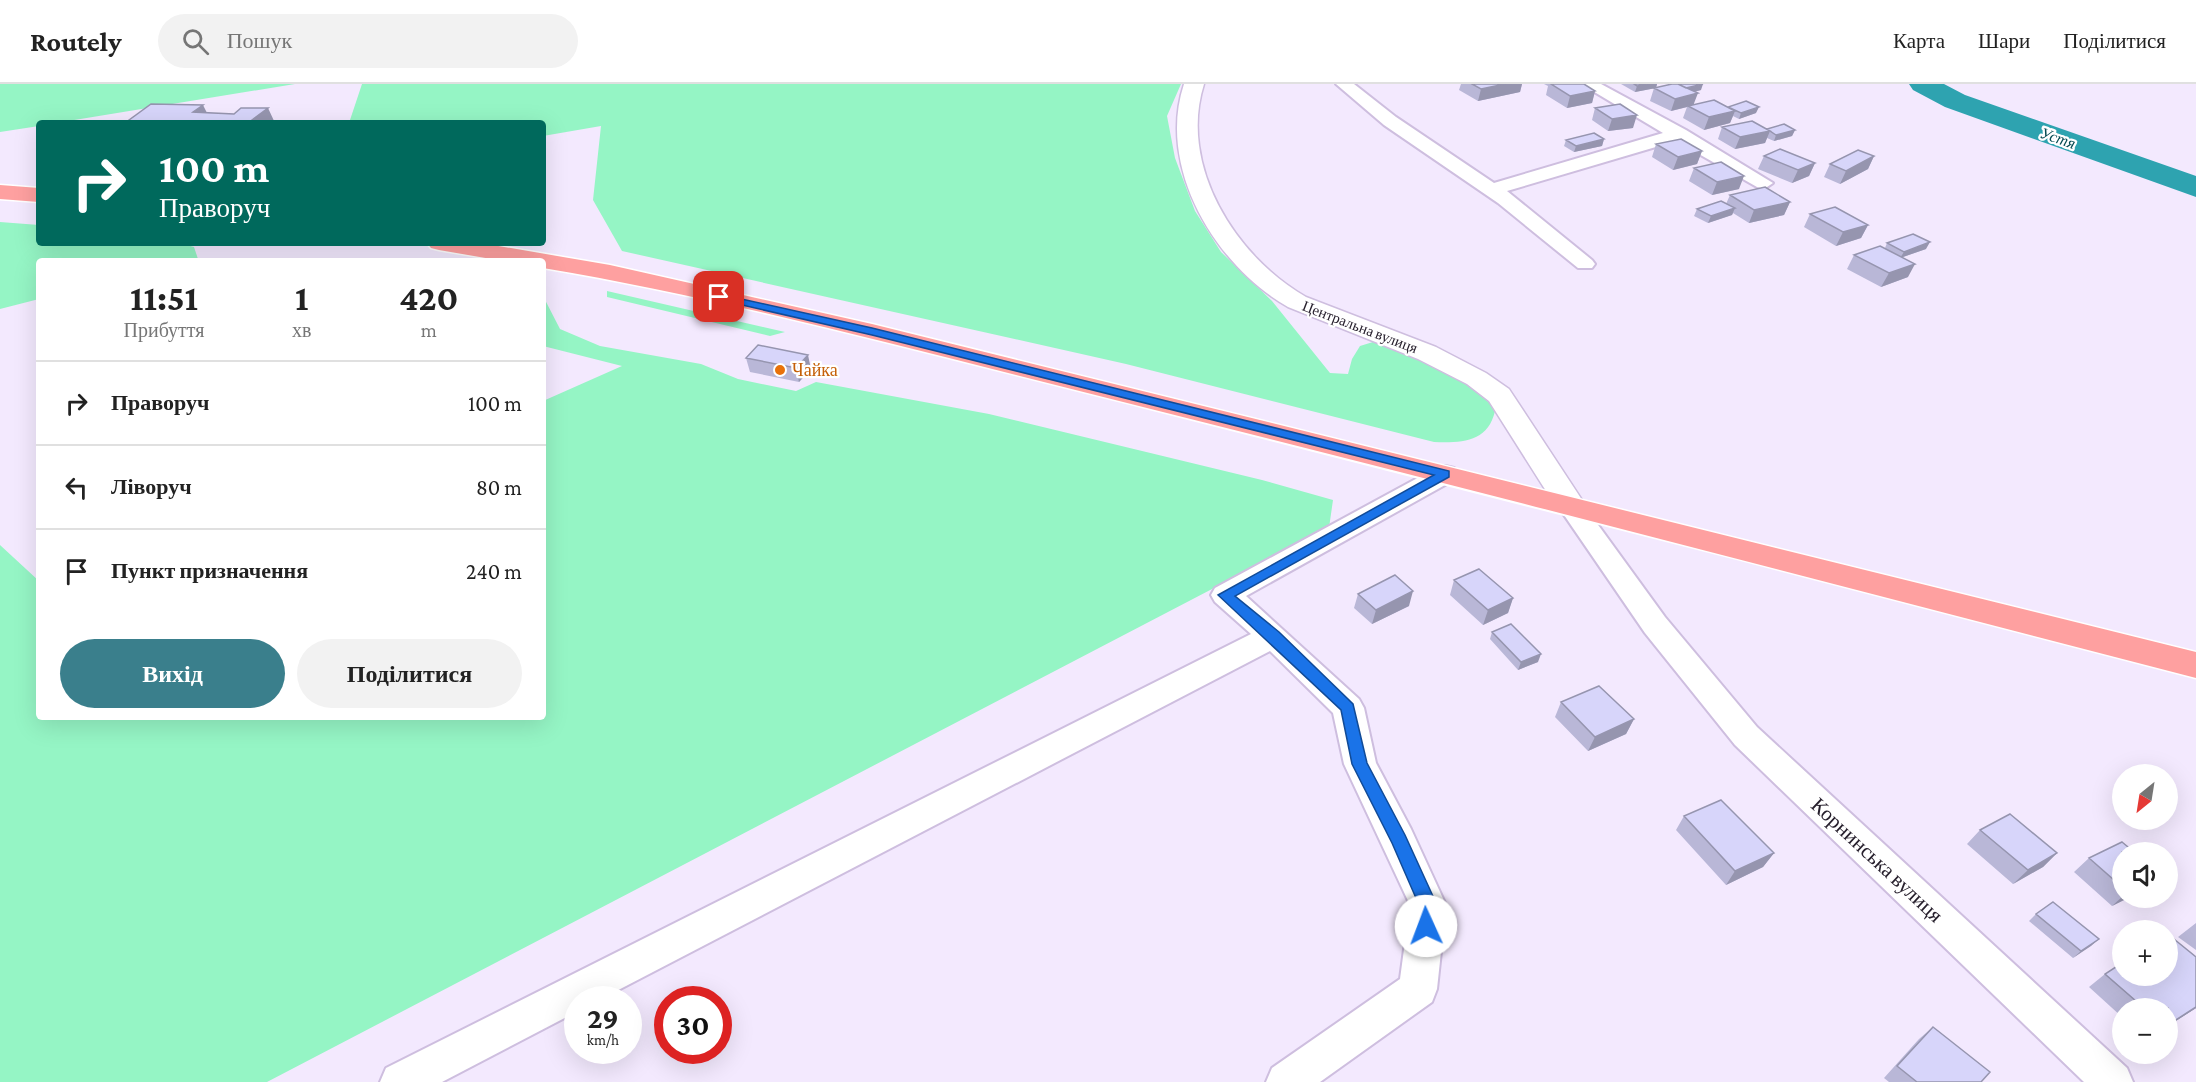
<!DOCTYPE html>
<html lang="uk">
<meta charset="utf-8">
<style>
:root{--surface:#fff;--page:#f2f2f2;--text:#222;--muted:#767676;--line:#e0e0e0;--accent:#3a7f8c}
body{margin:0;font-family:"Crimson Pro",serif;background:var(--page);color:var(--text);height:100vh;display:flex;flex-direction:column;font-size:22px;white-space:nowrap}
*{box-sizing:border-box;margin:0}
p{font-size:20px;color:var(--muted)}
.icon{flex:none;width:33px;height:33px;fill:none;stroke:currentColor;stroke-width:2;stroke-linecap:round;stroke-linejoin:round}
.map{position:relative;flex:1;overflow:hidden}
.side{position:absolute;left:36px;top:174px;width:510px;height:462px;display:flex;flex-direction:column;background:var(--surface);border-radius:6px;box-shadow:0 6px 24px #0002}
.side>*{flex:none}
.banner{position:absolute;left:36px;top:36px;width:510px;height:126px;border-radius:6px;box-shadow:0 6px 24px #0002;background:#00695c;color:#fff;overflow:hidden}
.needle{width:39px;rotate:210deg}
.fabs{position:absolute;left:2112px;top:680px;display:grid;gap:12px}
.fabs a{display:grid;place-items:center;width:66px;height:66px;border-radius:50%;background:var(--surface);box-shadow:0 6px 24px #0002;font-size:30px}
.speed{position:absolute;left:564px;top:902px;display:flex;gap:12px;font-size:30px;font-weight:700;text-align:center}
.speed>*{display:grid;place-content:center;width:78px;height:78px;border-radius:50%;background:var(--surface);box-shadow:0 6px 24px #0002;line-height:1}
.speed small{font-size:15px;font-weight:400}
.speed .limit{border:9px solid #d22;background:#fff;color:#111}
.pin{position:absolute;display:grid;place-items:center;width:51px;height:51px;color:#fff;margin:-26px;border-radius:12px;box-shadow:0 3px 9px #0006}
.me{position:absolute;width:66px;margin:-33px;rotate:358deg;stroke-linejoin:round;filter:drop-shadow(0 0 4px #0008)}
.turn{display:flex;align-items:center;gap:21px;height:126px;padding:0 24px;font-size:27px}
.turn .icon{width:78px;height:78px;stroke-width:2.5}
.turn b{display:block;font-size:42px;line-height:51px}
.eta{display:flex;justify-content:space-evenly;align-items:center;height:102px;text-align:center}
.eta b{font-size:36px;font-weight:700;line-height:42px}
.primary-button{display:flex;gap:12px;margin-top:auto;padding:12px 24px}
.primary-button a{flex:1;height:69px;border-radius:36px;background:var(--accent);color:#fff;font-size:24px;font-weight:700;line-height:69px;text-align:center}
.primary-button a+a{background:var(--page);color:var(--text)}
ul{padding:0;list-style:none}
li{display:flex;align-items:center;gap:18px;height:84px;padding:0 24px;border-top:2px solid var(--line)}
li div{flex:1}
li b{display:block;font-size:22px}
li em{font-style:normal}
header{display:flex;align-items:center;gap:36px;box-sizing:border-box;height:84px;padding:0 30px;background:var(--surface);border-bottom:2px solid var(--line)}
header strong{font-size:28px}
nav{display:flex;gap:33px;margin-inline-start:auto;font-size:21px}
.search{width:420px;height:54px;background:var(--page);display:flex;align-items:center;gap:15px;box-sizing:border-box;padding:0 21px;border-radius:33px;color:var(--muted);font-size:22px}
.map>svg:first-child{display:block}
</style>
<header>
<strong>Routely</strong>
<div class="search"><svg class="icon" aria-label="search" viewBox="0 0 24 24"><circle cx="10" cy="10" r="6"/><path d="M15 15l6 6"/></svg>Пошук</div>
<nav><a>Карта</a><a>Шари</a><a>Поділитися</a></nav>
</header>
<div class="map">
<svg width="2196" height="998" viewBox="0 0 2196 998">
<rect width="100%" height="100%" fill="#f3e9fe"/>
<path fill="#95f5c5" d="M0 0H295L56 39H39V42L0 48Z
M362 0H1181L1167 32 1175 74 1195 127 1221 168 1272 217 1330 289 1348 290 1352 275 1360 262 1373 258 1411 271 1453 290 1485 311 1495 327C1488 358 1462 359 1434 358L1126 280 622 167 593 116 601 42 543 52V39H349Z
M0 138 39 141V159H180L194 163 198 175 39 177V215L0 225Z
M607 207 785 248 770 252 607 213Z
M543 212 560 245 600 262 701 280 738 295 796 307 816 298 989 330 1262 396 1333 416 1329 444 267 998H0V461L39 497V633H543V317L622 282 543 262Z"/>
<g fill="none" stroke-linecap="round" stroke-linejoin="round">
<path fill="#2ea3b0" fill-rule="evenodd" d="M1909 0H1944L1965 11 2196 92V113L1945 23 1913 6Z"/>
<g stroke="#cebedf" stroke-width="4">
<path id="minor" d="M1336 0H1354L1396 33 1494 99 1663 49 1581 0H1601L1686 46 1773 99 1764 105 1757 103 1676 57 1507 107 1592 176 1595 180 1592 184H1578L1498 119 1384 41Z
M1445 382 1454 384 1458 390 1454 396 1246 512 1359 615 1364 624 1376 679 1411 745 1446 821 1437 905 1432 918 1320 998H1266L1272 984 1400 895 1410 821 1344 680 1333 629 1270 567 601 915H578V927L442 998H380L386 984 1251 550 1215 518 1211 511 1215 504 1436 384Z
M1571 413 1580 416 1665 533 1757 643 2127 984 2133 998H2084L1735 661 1645 549 1562 428 1558 422 1562 416Z"/>
</g>
<g stroke="#cebedf" stroke-width="3">
<path id="tertiary" d="M1184 0H1204C1178 82 1236 173 1306 213L1436 263 1486 289 1509 305 1586 422 1582 429 1571 432 1560 429 1489 317 1467 300 1418 275 1288 223C1216 182 1156 84 1184 0Z"/>
</g>
<g stroke="#fff" stroke-width="3">
<path id="trunk" d="M0 101 39 104V118L0 115Z
M427 159H481L610 181 872 240 2196 568V594C1845 503 1495 411 1143 323 944 274 745 218 543 184V177H503L439 166 431 164Z"/>
</g>
<use href="#minor" fill="#fff" fill-rule="evenodd"/>
<use href="#tertiary" fill="#fff" fill-rule="evenodd"/>
<use href="#trunk" fill="#fea0a0" fill-rule="evenodd"/>
</g>
<path fill="#b9b7d7" d="M1461 0H1522L1520 8 1478 17 1459 6Z
M1544 0H1584L1595 7 1592 19 1567 24 1546 11 1548 2Z
M1621 0H1657L1656 4 1635 8Z
M1654 4 1701 6 1694 8V21L1728 23 1756 29 1739 35 1733 32 1730 39 1704 46 1683 34 1687 23 1671 27 1650 17Z
M1595 24 1633 44 1608 47 1592 36Z
M1722 43 1767 45 1795 46 1792 52 1774 57 1767 54 1765 59 1735 65 1718 55Z
M1604 55 1602 62 1574 68 1564 62 1566 56Z
M1656 60 1702 67 1697 80 1673 86 1652 73Z
M1764 72 1815 79 1809 92 1792 99 1758 85Z
M1874 72 1868 85 1840 100 1824 93 1830 80Z
M1694 84 1739 105 1712 111 1689 97Z
M1730 111 1790 118 1784 131 1749 139 1733 129 1732 131 1708 139 1694 132 1697 125 1726 120Z
M1810 130 1868 141 1861 154 1836 162 1804 143Z
M1887 159 1926 165 1903 173 1908 193 1881 203 1847 185 1854 171 1885 164Z
M746 274 811 285 799 298 750 288Z
M1454 496 1513 514 1508 529 1483 541 1450 511Z
M1358 510 1409 522 1372 540 1354 524Z
M1492 548 1538 578 1518 586 1490 555Z
M1561 618 1634 635 1626 650 1588 667 1555 633Z
M1684 732 1774 769 1763 783 1726 801 1676 746Z
M1980 746 2057 769 2043 783 2013 800 1967 760Z
M2122 768V813H2130L2112 822 2074 788 2089 774Z
M2036 830 2099 855 2073 874 2029 837Z
M2196 839V866L2178 853Z
M2105 890 2196 924 2168 942V924H2122V933L2089 903Z
M1933 943 1981 998H1889L1884 994 1919 955Z"/>
<path fill="#9695af" d="M1505 0H1522L1520 8 1478 17 1481 5Z
M1647 0H1657L1656 4 1635 8 1637 2Z
M1703 0 1701 6 1681 11 1683 5Z
M1595 7 1592 19 1567 24 1570 12Z
M1698 9 1693 22H1688L1687 23 1671 27 1675 15Z
M203 21 212 39 193 28Z
M1759 23 1756 29 1739 35 1741 29Z
M268 24 275 39H248Z
M1735 27 1730 39 1704 46 1709 33Z
M1637 31 1633 44 1608 47 1612 35Z
M1795 46 1792 52 1774 57 1776 51Z
M1770 47 1765 59 1735 65 1740 53Z
M1604 55 1602 62 1574 68 1576 62Z
M1702 67 1697 80 1673 86 1678 73Z
M1874 72 1868 85 1840 100 1846 87Z
M1815 79 1809 92 1792 99 1798 86Z
M1744 92 1739 105 1712 111 1717 98Z
M1790 118 1784 131 1749 139 1754 126Z
M1735 124 1732 131 1708 139 1711 132Z
M1868 141 1861 154 1836 162 1843 148Z
M1930 158 1926 165 1900 174 1904 168Z
M1915 180 1908 193 1881 203 1889 189Z
M808 271 811 285 799 298 796 284Z
M1413 507 1409 522 1372 540 1376 526Z
M1513 514 1508 529 1483 541 1488 526Z
M1541 570 1538 578 1518 586 1521 578Z
M1634 635 1626 650 1588 667 1595 653Z
M1774 769 1763 783 1726 801 1735 787Z
M2057 769 2043 783 2013 800 2028 786Z
M2122 813H2130L2112 822Z
M2099 855 2091 862 2073 874 2081 867Z
M2196 923V924L2168 942V941Z"/>
<path fill="#d7d5fa" stroke="#9695af" stroke-width="1.5" d="M1472 0H1505L1481 5Z
M1551 0H1584L1595 7 1570 12Z
M1634 0H1647L1637 2Z
M1672 0H1678L1698 9 1675 15 1654 4Z
M1678 0H1703L1686 4Z
M1714 16 1735 27 1709 33 1688 22Z
M1746 17 1759 23 1741 29 1728 23Z
M151 20 203 21 193 28 234 30 241 24H268L248 39H125Z
M1620 20 1637 31 1612 35 1595 24Z
M1752 37 1770 47 1740 53 1722 43Z
M1784 40 1795 46 1776 51 1767 45Z
M1594 49 1604 55 1576 62 1566 56Z
M1681 55 1702 67 1678 73 1656 60Z
M1780 65 1815 79 1798 86 1764 72Z
M1858 66 1874 72 1846 87 1830 80Z
M1721 78 1744 92 1717 98 1694 84Z
M1765 103 1790 118 1754 126 1730 111Z
M1721 117 1735 124 1711 132 1697 125Z
M1835 123 1868 141 1843 148 1810 130Z
M1913 150 1930 158 1904 168 1887 159Z
M1880 162 1915 180 1889 189 1854 171Z
M758 261 808 271 796 284 746 274Z
M1479 485 1513 514 1488 526 1454 496Z
M1395 491 1413 507 1376 526 1358 510Z
M1511 540 1541 570 1521 578 1492 548Z
M1599 602 1634 635 1595 653 1561 618Z
M1721 716 1774 769 1735 787 1684 732Z
M2010 730 2057 769 2028 786 1980 746Z
M2122 758 2134 768H2122V803L2089 774Z
M2053 818 2099 855 2081 867 2036 830Z
M2169 851 2196 873V923L2168 941V924H2144L2105 890 2122 879V891H2168V852Z
M1933 943 1990 988 1981 998H1917L1897 982Z"/>
<path fill="#1a73e8" stroke="#114b97" stroke-width="1.5" d="M719 210 872 244 1449 387V393L1235 512 1279 548 1353 620 1367 679 1405 751 1437 821 1432 847 1426 850 1419 847 1417 842 1419 821 1392 759 1352 680 1341 626 1218 511 1434 391 872 251 716 215 714 213Z"/>
<circle fill="#e8710a" stroke="#fff" stroke-width="2" cx="780" cy="286" r="6"/>
<g text-anchor="middle" dominant-baseline="central" stroke-width="4.5" stroke-linejoin="round" paint-order="stroke">
<g font-size="15" fill="#27202d" stroke="#fff">
<text transform="translate(1360 243) rotate(21)">Центральна вулиця</text>
</g>
<g font-size="16" font-style="italic" fill="#044a51" stroke="#fff">
<text transform="translate(2058 54) rotate(19)">Устя</text>
</g>
<g font-size="18" fill="#c56008" stroke="#fff" text-anchor="start">
<text x="792" y="286">Чайка</text>
</g>
<g font-size="21" fill="#27202d" stroke="#fff">
<text transform="translate(1877 776) rotate(43)">Корнинська вулиця</text>
</g>
</g>
</svg>
<div class="fabs">
<a><svg class="needle" viewBox="-14 -14 28 28"><path d="M0-13l5 13h-10z" fill="#e53935"/><path d="M0 13l5-13h-10z" fill="#767676"/></svg></a>
<a><svg class="icon" aria-label="sound" viewBox="0 0 24 24"><path d="M4 9h4l5-4v14l-5-4H4zM17 9q2 3 0 6"/></svg></a>
<a>+</a>
<a>−</a>
</div>
<div class="speed"><div>29<small>km/h</small></div><div class="limit">30</div></div>
<div class="pin" style="left:719px;top:213px;background:#d93025"><svg class="icon" aria-label="arrive" viewBox="0 0 24 24"><path d="M6 21V4h12l-3 4 3 4H6"/></svg></div>
<svg class="me" style="left:1426px;top:842px" viewBox="-20 -20 40 40"><circle r="19" fill="#fff"/><path d="M0-13L10 11 0 6-10 11z" fill="#1a73e8"/></svg>
<div class="banner">
<div class="turn"><svg class="icon" aria-label="right" viewBox="0 0 24 24"><path d="M7 20v-9h11M14 6l5 5-5 5"/></svg><div><b>100 m</b>Праворуч</div></div>
</div>
<section class="side">
<div class="eta">
<div><b>11:51</b><p>Прибуття</p></div>
<div><b>1</b><p>хв</p></div>
<div><b>420</b><p>m</p></div>
</div>
<ul>
<li><svg class="icon" aria-label="right" viewBox="0 0 24 24"><path d="M7 20v-9h11M14 6l5 5-5 5"/></svg><div><b>Праворуч</b></div><em>100 m</em></li>
<li><svg class="icon" aria-label="left" viewBox="0 0 24 24"><path d="M17 20v-9H6M10 6l-5 5 5 5"/></svg><div><b>Ліворуч</b></div><em>80 m</em></li>
<li><svg class="icon" aria-label="arrive" viewBox="0 0 24 24"><path d="M6 21V4h12l-3 4 3 4H6"/></svg><div><b>Пункт призначення</b></div><em>240 m</em></li>
</ul>
<div class="primary-button"><a>Вихід</a><a>Поділитися</a></div>
</section>
</div>
